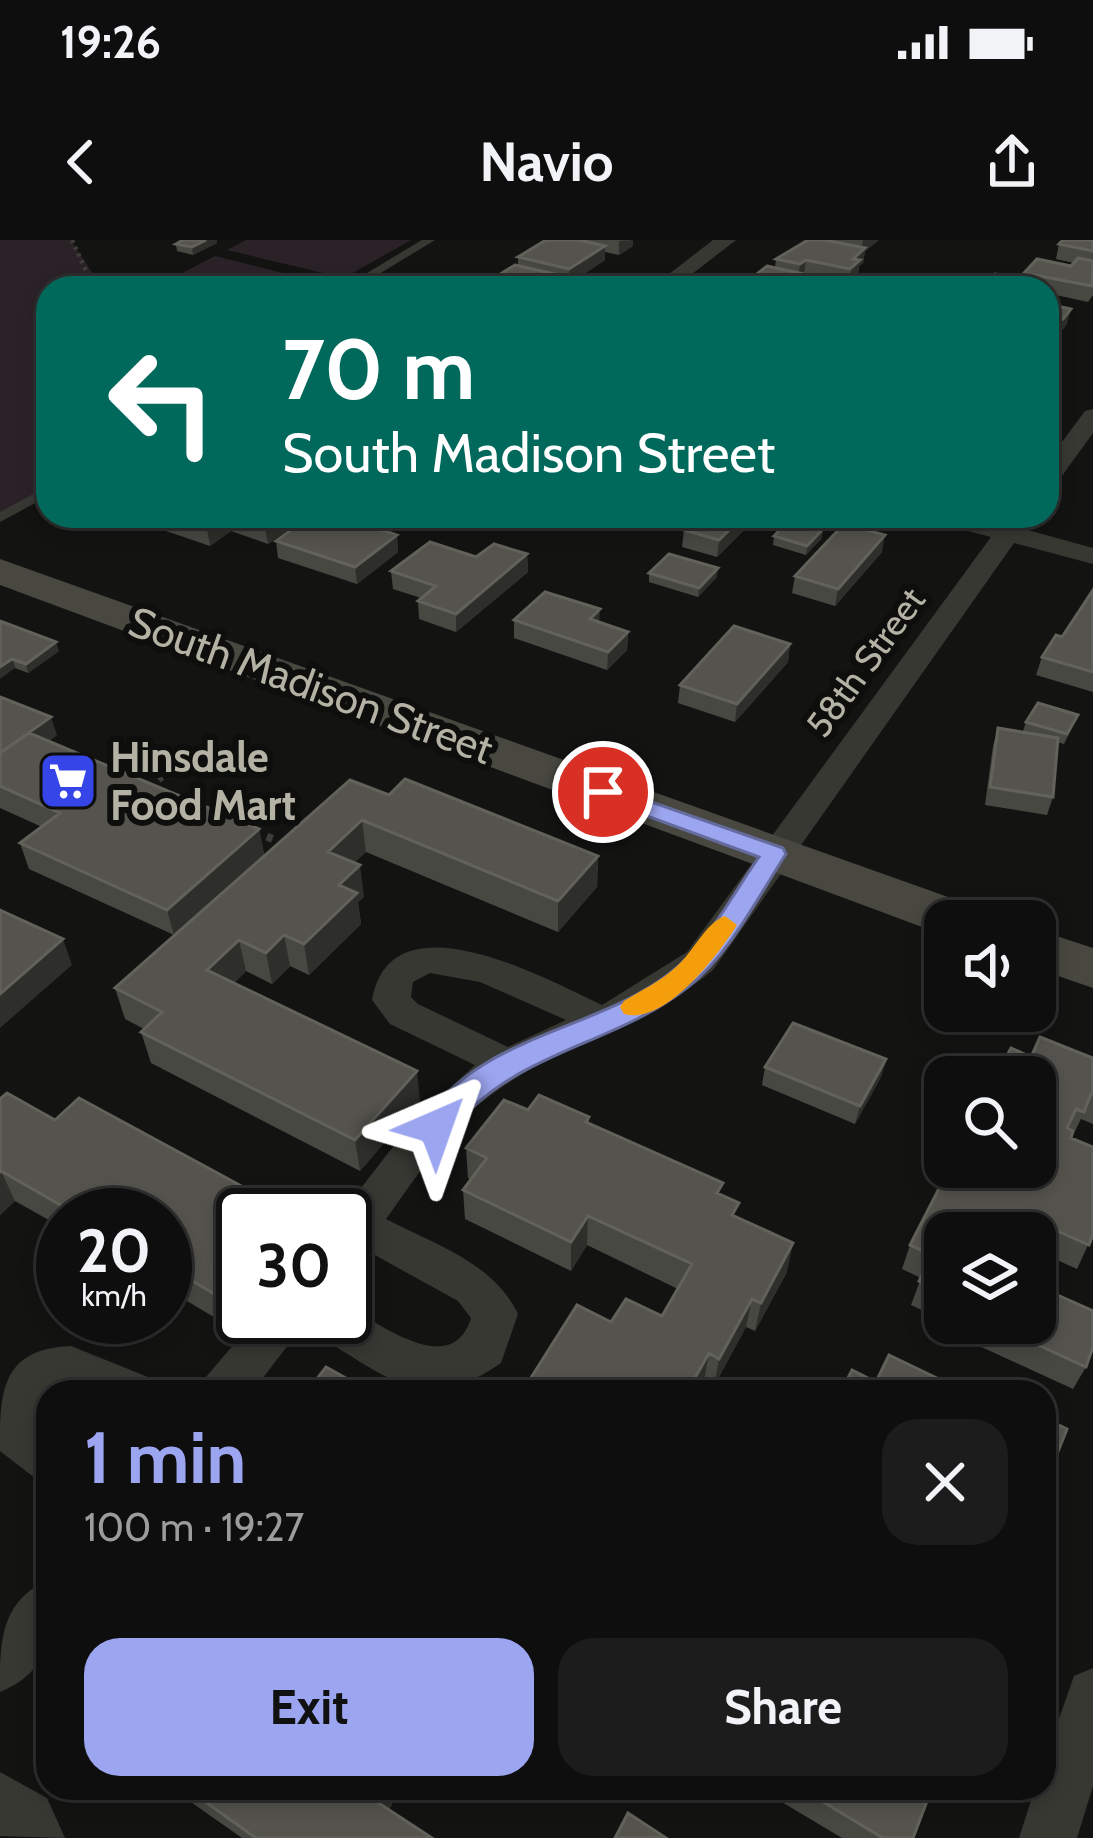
<!DOCTYPE html>
<meta charset="utf-8">
<style>
:root{--surface:#0e0e0e;--page:#1c1c1c;--text:#f1f3f6;--muted:#9b9c9e;--line:#2e2e2e;--accent:#9ca5f0}
body{margin:0;font-family:Cabin,sans-serif;background:var(--page);color:var(--text);height:100vh;display:flex;flex-direction:column;font-size:45px;white-space:nowrap}
*{box-sizing:border-box;margin:0}
p{font-size:39px;color:var(--muted)}
.icon{flex:none;width:66px;height:66px;fill:none;stroke:currentColor;stroke-width:2;stroke-linecap:round;stroke-linejoin:round}
.map{position:relative;flex:1;overflow:hidden}
.panel{position:absolute;left:36px;top:1140px;width:1020px;height:420px;display:flex;flex-direction:column;background:var(--surface);border-radius:36px;box-shadow:0 6px 18px #0003,0 0 0 3px var(--line)}
.panel>*{flex:none}
.top-card{position:absolute;left:36px;top:36px;width:1023px;height:252px;border-radius:36px;box-shadow:0 6px 18px #0003,0 0 0 3px var(--line);background:#00695c;color:#fff;overflow:hidden}
.tools{position:absolute;left:924px;top:660px;display:grid;gap:24px}
.tools a{display:grid;place-items:center;width:132px;height:132px;border-radius:24px;background:var(--surface);box-shadow:0 6px 18px #0003,0 0 0 3px var(--line);font-size:60px}
.speed{position:absolute;left:36px;top:948px;display:flex;gap:24px;font-size:60px;font-weight:700;text-align:center}
.speed>*{display:grid;place-content:center;width:156px;height:156px;border-radius:50%;background:var(--surface);box-shadow:0 6px 18px #0003,0 0 0 3px var(--line);line-height:1}
.speed small{font-size:30px;font-weight:400}
.speed .limit{border:6px solid #111;border-radius:18px;background:#fff;color:#111}
.pin{position:absolute;display:grid;place-items:center;width:102px;height:102px;color:#fff;margin:-51px;border:6px solid #fff;border-radius:50%;box-shadow:0 3px 12px #0007}
.me{position:absolute;width:132px;margin:-66px;rotate:43deg;stroke-linejoin:round;filter:drop-shadow(0 0 9px #0008)}
.turn{display:flex;align-items:center;gap:42px;height:252px;padding:0 48px;font-size:54px}
.turn .icon{width:156px;height:156px;stroke-width:2.5}
.turn b{display:block;font-size:84px;line-height:102px}
.round{display:grid;place-items:center;flex:none;width:126px;height:126px;border-radius:36px;background:var(--page)}
.summary{display:flex;align-items:center;justify-content:space-between;height:204px;padding:0 48px}
h1{font-size:72px;font-weight:800;line-height:90px;color:var(--accent)}
.action{display:flex;gap:24px;margin-top:auto;padding:24px 48px}
.action a{flex:1;height:138px;border-radius:36px;background:var(--accent);color:#111;font-size:48px;font-weight:800;line-height:138px;text-align:center}
.action a+a{background:var(--page);color:var(--text)}
.status{display:flex;justify-content:space-between;align-items:center;height:84px;padding:0 60px;background:var(--surface);direction:ltr}
.status svg{height:33px;fill:currentColor}
header{display:flex;justify-content:space-between;align-items:center;height:156px;padding:0 48px;background:var(--surface);font-size:54px;font-weight:800}
.map>svg:first-child{display:block}
</style>
<div class="status"><b>19:26</b><svg viewBox="0 0 49 12"><path d="M0 12V9h3v3zM5 12V6h3v6zM10 12V3h3v9zM15 12V0h3v12zM26 1h20v11H26zM47 4h2v5h-2z"/></svg></div>
<header><svg class="icon" aria-label="back" viewBox="0 0 24 24"><path d="M15 5l-7 7 7 7"/></svg>Navio<svg class="icon" aria-label="share" viewBox="0 0 24 24"><path d="M12 15V3M7 8l5-5 5 5M5 13v7h14v-7"/></svg></header>
<div class="map">
<svg width="1093" height="1598" viewBox="0 0 1093 1598">
<rect width="100%" height="100%" fill="#131312"/>
<path fill="#2b2228" d="M0 0H71L102 48H48V248L0 276Z
M246 0H411L344 38 227 10Z
M215 16 332 45 153 48Z"/>
<g fill="none" stroke-linecap="round" stroke-linejoin="round">
<path stroke="#3f3f39" stroke-width="4.5" stroke-dasharray="3 4.5" stroke-linecap="butt" d="M72 0 94 48"/>
<path stroke="#3f3f39" stroke-width="6" stroke-dasharray="4.5 8" stroke-linecap="butt" d="M149 548 196 510"/>
<path stroke="#3f3f39" stroke-width="8" stroke-dasharray="6 9" stroke-linecap="butt" d="M253 591 280 602"/>
<path fill="#383833" fill-rule="evenodd" d="M422 0H435L356 48H342Z
M48 246V256L0 282V272Z"/>
<path fill="#383833" fill-rule="evenodd" d="M713 0H736L674 48H651Z
M1093 169V193L1056 244 1047 247V222L1085 171Z
M930 276H973L1001 283 1007 276H1033L1024 289 1093 308V324L1014 303 713 730C647 785 563 802 495 852 450 884 418 935 386 979 434 1004 493 1022 518 1074L501 1123C420 1179 385 1133 309 1091L305 1083 252 1152H199L206 1137 257 1077H345V1065C381 1084 452 1140 471 1078L458 1061 364 1009 345 1019V975H340L413 881 475 825 390 784 372 760C391 653 544 738 602 765L687 712 991 297 934 282ZM430 733 480 742 566 780 508 807 418 764 411 757 413 742Z
M71 1106 148 1137 155 1152 71 1148 48 1152 37 1181 48 1189V1242L31 1235 0 1211C0 1153 0 1109 71 1106Z
M48 1340C48 1391 56 1429 0 1452 0 1402 0 1362 48 1340Z
M1093 1428V1546L1077 1598H1019L1035 1548H1044V1521L1074 1436Z
M0 1532 47 1558 65 1598 0 1596Z"/>
<path fill="#484841" fill-rule="evenodd" d="M0 319 979 668 986 681H945V695L941 694 0 345Z
M1035 689 1093 708V748L1035 728Z"/>
</g>
<path fill="#484843" d="M546 0H633V6L619 15 605 12V20L569 44H567V48L518 26V17Z
M808 0H879L865 11 863 23 859 26 858 35 848 44 813 37 812 48H739L775 28 776 19Z
M1093 0V55L1088 62 1047 53V48L1023 39 1024 33 1071 26 1074 23 1056 19 1059 4Z
M217 3 193 15 177 11 176 4Z
M1047 64 1067 84 1059 94H1056L1053 105 1047 112Z
M163 276H298V282L268 304 231 291 210 306 166 291Z
M660 276H758L717 317 682 307 684 290 689 284Z
M337 284 397 295 398 312 357 344 278 318 276 301Z
M774 296 822 298 806 315 773 305Z
M882 312 835 366 792 353 795 336Z
M527 314 528 332 456 392 419 379 418 361 421 358 393 349 391 331 476 317Z
M649 333 717 337 698 357 649 342Z
M1093 350V452L1036 435 1042 417 1062 397Z
M514 380 600 383 628 392 627 410 607 430 514 398Z
M0 381 59 411 28 433 15 428Z
M790 404 788 422 735 482 678 463 680 445Z
M0 457 57 495 49 501 259 589 264 614 174 695 29 629 20 603 42 587 0 568Z
M1078 475 1064 504 1057 502 1053 557 1047 575 985 565 993 506 998 488 1030 493 1023 491 1026 482Z
M389 555 598 616 597 647 558 692 366 612 354 623 364 657 358 662 361 684 309 735 290 726 272 744 246 731 234 743 420 861 360 931 151 823 141 792 144 789 125 779 115 748Z
M1031 817 1093 818V884L1081 879 1072 897 1093 994 1077 1029 1035 1010V993H945V1081L911 1065 921 1038 902 1029 910 1005Z
M886 819 881 837 855 884 762 845 765 827Z
M0 859 295 975 234 1089 165 1048V975H63V988L15 961 0 975Z
M528 870 589 877V883L721 954 737 978 787 1032 755 1091 746 1087 714 1146 704 1141 698 1152H522L611 1082 662 1076 678 1049 587 1005 571 1031 465 979 463 950 471 940 468 938 466 908Z
M949 1083H1035L1086 1127 1073 1149 964 1099 967 1092Z
M171 1548H391L394 1560 389 1570 432 1598H242Z
M767 1548H932L913 1598H842L765 1552Z"/>
<path fill="#2e2e2b" d="M206 0H217V3L193 15 192 7Z
M633 0V6L619 15V1Z
M863 0H879L865 11 863 23 859 26 858 35 848 44 853 19 861 12Z
M605 6V20L569 44V29Z
M806 20 804 34 798 39 800 24Z
M813 36 812 48H799Z
M567 37V48H550Z
M1071 69 1067 84 1059 94 1063 79Z
M1057 89 1053 105 1047 112V101Z
M226 276H229L231 291 210 306 207 289Z
M281 276H298V282L268 304 265 287Z
M743 276H758L717 317 719 300Z
M823 289 822 298 806 315 807 306Z
M397 295 398 312 357 344 355 327Z
M885 295 882 312 835 366 838 349Z
M527 314 528 332 456 392V374Z
M718 328 717 337 698 357 699 348Z
M600 369 599 387 590 379Z
M628 392 627 410 607 430 608 412Z
M56 402 59 411 28 433 26 424Z
M790 404 788 422 735 482 737 464Z
M12 419 15 428 0 439V427Z
M51 477 57 495 0 537V515Z
M362 580 366 612 333 643 328 612Z
M259 589 264 614 174 695 167 670Z
M598 616 597 647 558 692V661Z
M360 625 364 657 358 662 361 684 309 735 304 704 339 645Z
M284 695 290 726 272 744 266 713Z
M63 699 72 725 0 788V754Z
M239 700 246 731 215 761 207 730Z
M886 819 881 837 855 884 860 866Z
M417 831 420 861 360 931 355 900Z
M1 931 15 961 0 975V932Z
M588 976 587 1005 571 1031V1002Z
M793 1003 787 1032 755 1091 761 1063Z
M243 1040 244 1077 234 1089 225 1060Z
M752 1059 746 1087 714 1146 719 1119Z
M709 1113 704 1141 698 1152H687Z
M385 1548H391L394 1560 383 1580 377 1562Z"/>
<path fill="#54534e" stroke="#62625b" stroke-width="3" d="M183 0H206L192 7 176 4Z
M546 0H580L605 6 569 29 518 17Z
M808 0H825L865 8 853 19 860 20 850 29 806 20 800 24 776 19Z
M1063 0H1093V11L1059 4Z
M1078 18 1093 21 1092 46 1024 33 1037 19 1071 26Z
M515 25 567 37 550 48H478Z
M767 26 813 36 799 48H739Z
M995 34 1049 45 1046 48H980Z
M1047 64 1071 69 1063 79 1047 75Z
M1047 87 1057 89 1047 101Z
M168 276H226L207 289Z
M233 276H281L265 287Z
M310 276 337 284 345 278 397 295 355 327 276 301Z
M698 276H743L719 300 684 290Z
M790 279 823 289 807 306 774 296Z
M844 284 885 295 838 349 795 336Z
M430 302 476 317 494 304 527 314 456 374 418 361 436 346 391 331Z
M669 314 718 328 699 348 649 333Z
M1093 350V432L1042 417 1056 395 1062 397Z
M545 352 600 369 590 379 628 392 608 412 514 380Z
M0 381 56 402 26 424 12 419 0 427Z
M734 386 790 404 737 464 680 445Z
M0 457 51 477 0 513Z
M1038 463 1078 475 1067 494 1026 482Z
M998 488 1058 498 1053 557 990 547Z
M29 493 259 589 167 670 20 603 60 573 0 546V513Z
M405 539 598 616 558 661 362 580 328 612 360 625 339 645 357 653 304 704 284 695 266 713 239 700 207 730 417 831 355 900 141 792 162 772 115 748 350 540 389 555Z
M0 670 63 699 0 754Z
M793 783 886 819 860 866 765 827Z
M1040 797 1093 818V854H1091L1084 872 1076 869 1067 888 1073 891 1071 898 1093 907V994L1089 1005 1046 986 1042 994 1023 985 1020 993H945V1054L919 1041 932 1015 910 1005 950 927H1035V837H996L1011 808 1031 817Z
M7 853 55 880 79 858 295 975H243V1040L225 1060 165 1025V975H78L1 931 0 932V859Z
M539 855 589 877 586 882 723 943 717 953 739 963 732 975 793 1003 761 1063 752 1059 719 1119 709 1113 687 1152H522L577 1065 611 1082 626 1059 662 1076 692 1024 588 976 571 1002 463 950 487 918 466 908 504 860 528 870Z
M1035 1045 1093 1071V1107L1086 1127 990 1083H1035Z
M889 1115 966 1152H841L852 1130 876 1142Z
M326 1127 371 1152H307Z
M1044 1178 1067 1189 1044 1247Z
M186 1548H385L377 1562 432 1598H256Z
M800 1548H932L913 1598H883Z
M628 1573 666 1598H615Z"/>
<path fill="#9ca5f0" stroke="#656b9c" stroke-width="3" d="M603 545 783 608 786 614C758 657 729 715 688 747 609 809 514 809 447 895H426L422 887C470 797 594 792 669 734 707 705 732 655 759 617L595 557V547Z"/>
<path fill="#f59e0b" d="M725 676 737 685C719 714 665 786 624 774L620 767 624 761C642 750 661 741 676 727 693 713 705 683 725 676Z"/>
<defs>
<g id="supermarket-square" transform="scale(3)"><rect x="-9" y="-9" width="18" height="18" rx="4" fill="#3545e8" stroke="#0e0e0d"/><path d="M-6-5.5h2.5l.6 2H6L4.5 2H-2.5L-4.4-4H-6ZM-1.5 3.2a1.3 1.3 0 1 0 .1 0ZM3 3.2a1.3 1.3 0 1 0 .1 0Z" fill="#fff"/></g>
</defs>
<g fill-rule="evenodd">
<use href="#supermarket-square" x="68" y="541"/>
</g>
<g text-anchor="middle" dominant-baseline="central" stroke-width="12" stroke-linejoin="round" paint-order="stroke">
<g font-size="36" fill="#b3b2a4" stroke="#0e0e0d">
<text transform="translate(865 422) rotate(-54)">58th Street</text>
</g>
<g font-size="42" fill="#b3b2a4" stroke="#0e0e0d">
<text transform="translate(311 445) rotate(20)">South Madison Street</text>
</g>
<g font-size="42" font-weight="bold" fill="#b3b2a4" stroke="#0e0e0d" text-anchor="start">
<text x="110" y="517">Hinsdale<tspan x="110" dy="48">Food Mart</tspan></text>
</g>
</g>
</svg>
<div class="tools">
<a><svg class="icon" aria-label="sound" viewBox="0 0 24 24"><path d="M4 9h4l5-4v14l-5-4H4zM17 9q2 3 0 6"/></svg></a>
<a><svg class="icon" aria-label="search" viewBox="0 0 24 24"><circle cx="10" cy="10" r="6"/><path d="M15 15l6 6"/></svg></a>
<a><svg class="icon" aria-label="layers" viewBox="0 0 24 24"><path d="M12 4l9 5-9 5-9-5zM3 14l9 5 9-5"/></svg></a>
</div>
<div class="speed"><div>20<small>km/h</small></div><div class="limit">30</div></div>
<div class="pin" style="left:603px;top:552px;background:#d93025"><svg class="icon" aria-label="arrive" viewBox="0 0 24 24"><path d="M6 21V4h12l-3 4 3 4H6"/></svg></div>
<svg class="me" style="left:436px;top:887px" viewBox="-20 -20 40 40"><path d="M0-17L14 15 0 8-14 15z" fill="#9ca5f0" stroke="#fff" stroke-width="4"/></svg>
<div class="top-card">
<div class="turn"><svg class="icon" aria-label="left" viewBox="0 0 24 24"><path d="M17 20v-9H6M10 6l-5 5 5 5"/></svg><div><b>70 m</b>South Madison Street</div></div>
</div>
<section class="panel">
<div class="summary"><div><h1>1 min</h1><p>100 m · 19:27</p></div><a class="round"><svg class="icon" aria-label="close" viewBox="0 0 24 24"><path d="M6 6l12 12M18 6L6 18"/></svg></a></div>
<div class="action"><a>Exit</a><a>Share</a></div>
</section>
</div>
